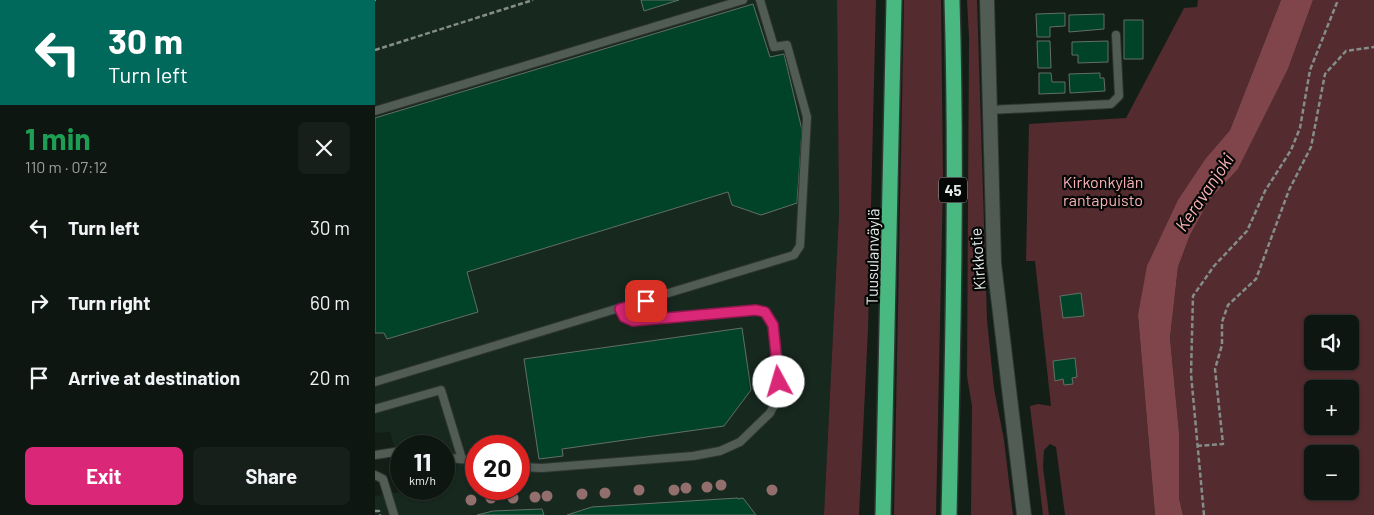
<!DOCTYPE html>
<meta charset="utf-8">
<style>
:root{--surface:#0e1611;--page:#171f1a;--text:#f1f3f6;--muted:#9b9f9f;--line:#2e3531;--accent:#db2777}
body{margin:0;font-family:Barlow,sans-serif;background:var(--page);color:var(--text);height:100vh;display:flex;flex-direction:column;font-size:19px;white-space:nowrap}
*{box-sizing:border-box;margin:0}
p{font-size:16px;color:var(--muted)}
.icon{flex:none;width:28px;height:28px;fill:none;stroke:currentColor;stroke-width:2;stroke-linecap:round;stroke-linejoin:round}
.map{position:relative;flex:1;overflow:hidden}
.sheet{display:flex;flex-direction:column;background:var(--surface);width:375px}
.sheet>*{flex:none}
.guide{background:#00695c;color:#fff;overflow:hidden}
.tools{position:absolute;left:929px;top:315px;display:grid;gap:10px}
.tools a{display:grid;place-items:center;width:55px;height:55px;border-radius:8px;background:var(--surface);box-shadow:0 1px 4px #0004,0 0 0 1px var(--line);font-size:25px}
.speed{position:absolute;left:15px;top:435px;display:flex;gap:10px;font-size:25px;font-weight:700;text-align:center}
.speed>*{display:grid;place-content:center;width:65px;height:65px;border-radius:50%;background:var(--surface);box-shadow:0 1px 4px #0004,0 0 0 1px var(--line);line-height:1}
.speed small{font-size:12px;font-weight:400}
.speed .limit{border:8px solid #d22;background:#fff;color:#111}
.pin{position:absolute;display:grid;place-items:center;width:42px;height:42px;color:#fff;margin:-21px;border-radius:10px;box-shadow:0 2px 8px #0006}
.me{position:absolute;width:55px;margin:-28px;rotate:354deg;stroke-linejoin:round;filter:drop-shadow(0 0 4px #0008)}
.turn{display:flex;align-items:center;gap:18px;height:105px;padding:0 25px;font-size:22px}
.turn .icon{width:65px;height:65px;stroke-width:2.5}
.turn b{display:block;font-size:35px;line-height:42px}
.round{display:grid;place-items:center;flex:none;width:52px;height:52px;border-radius:8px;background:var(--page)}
.headline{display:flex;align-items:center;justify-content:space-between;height:85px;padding:0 25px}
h1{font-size:30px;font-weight:700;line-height:38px;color:#1e9e55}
.button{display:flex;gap:10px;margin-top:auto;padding:10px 25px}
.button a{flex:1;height:58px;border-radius:8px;background:var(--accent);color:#fff;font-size:20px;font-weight:700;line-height:58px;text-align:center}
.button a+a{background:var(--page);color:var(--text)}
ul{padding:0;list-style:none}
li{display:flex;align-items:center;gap:15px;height:75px;padding:0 25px}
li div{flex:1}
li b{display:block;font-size:19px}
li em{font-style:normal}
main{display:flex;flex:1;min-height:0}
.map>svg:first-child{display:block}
</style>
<main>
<section class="sheet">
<div class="guide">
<div class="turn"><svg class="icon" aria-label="left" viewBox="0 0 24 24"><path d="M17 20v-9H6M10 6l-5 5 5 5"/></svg><div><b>30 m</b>Turn left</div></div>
</div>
<div class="headline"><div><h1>1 min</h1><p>110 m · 07:12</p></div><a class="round"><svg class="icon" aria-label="close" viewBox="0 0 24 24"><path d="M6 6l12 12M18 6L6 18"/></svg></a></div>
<ul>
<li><svg class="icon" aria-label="left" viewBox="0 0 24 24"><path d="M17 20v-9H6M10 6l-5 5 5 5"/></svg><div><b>Turn left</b></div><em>30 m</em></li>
<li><svg class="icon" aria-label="right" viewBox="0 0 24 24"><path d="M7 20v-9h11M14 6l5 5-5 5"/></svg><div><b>Turn right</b></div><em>60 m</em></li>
<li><svg class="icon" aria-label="arrive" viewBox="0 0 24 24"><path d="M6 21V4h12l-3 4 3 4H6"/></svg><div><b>Arrive at destination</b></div><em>20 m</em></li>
</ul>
<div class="button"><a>Exit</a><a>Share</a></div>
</section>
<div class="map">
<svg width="999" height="515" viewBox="0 0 999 515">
<rect width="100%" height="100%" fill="#131e17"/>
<path fill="#17281f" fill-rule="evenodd" d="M0 0H462L464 213 449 515H0V496L32 491 31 489H69V446H26V471L15 432 0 433ZM101 446H144V489H101Z"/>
<path fill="#542b2f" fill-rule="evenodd" d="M462 0H501L493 329 484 515H449L464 213Z
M529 0H566L568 180 561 515H519Z
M592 0H602L612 320 619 389 629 440 638 515H596L597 406 592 376 594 38Z
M823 0H906L855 130 831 158 763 315 780 515H690L681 447 675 444 669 450 668 467 674 515H668L655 406 663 404 676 406 660 261H651L654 124 751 118 809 8 822 7Z
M938 0H999V515H808L804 498V432L795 338 803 267 815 235 835 199 863 169 913 69ZM938 324H975V361H938ZM938 389H975V426H938ZM938 454H975V491H938Z"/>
<path fill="#7f454a" d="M906 0H938L913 69 863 169 835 199 815 235 803 267 795 338 804 432V498L808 515H780L763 315 772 266 803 200 831 158 855 130Z"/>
<path fill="#004328" stroke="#636f67" d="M266 0H304L269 11Z
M378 4 395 57 409 54 427 130 422 203 386 215 357 205 353 192 92 272 103 312 12 339 9 333H0V118Z
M690 13V26L675 27V37H662L661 14Z
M729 14V29L694 32V15Z
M749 20H768V59H749Z
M662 41H675L676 68H663Z
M733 41V62L703 63V55H697V42Z
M664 73H676L677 82H690V93L664 94Z
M725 73V78H729L730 91 695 93 694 74Z
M706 293 709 316 688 318 685 296Z
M367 328 376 390 349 426 187 449 188 456 164 459 149 359Z
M700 358 702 377 697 378 698 384 689 385 688 379 680 381 678 361Z
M363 498V499L368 498 381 515H192L217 507Z
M167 509 169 515H102L118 511Z"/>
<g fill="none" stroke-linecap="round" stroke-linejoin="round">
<g stroke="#2f3531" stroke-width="10">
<path id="service" d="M614 110 736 104 744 96 741 35
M0 111 368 0
M0 382 419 255 425 246 432 117 412 45 399 47 385 0
M0 409 66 390 87 459
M0 455 26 451
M69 457 101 461
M144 467 167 468 318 456 345 451 365 442 395 413 403 397 404 383 398 325 390 312 381 310 258 321 249 317 245 309
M0 475 8 479 19 515"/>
</g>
<g stroke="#2f3531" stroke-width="16">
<path id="tertiary" d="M612 0 619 263 649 515"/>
</g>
<g stroke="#2f3531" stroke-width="18">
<path id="motorway" d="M508 515 519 0
M574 515C578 343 582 172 577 0"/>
</g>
<path stroke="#848d88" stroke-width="2.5" stroke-dasharray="5 2.5" stroke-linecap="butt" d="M0 0H1
M0 50 158 0
M822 446 848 444 840 369 847 345V322L853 305 881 279 914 190 936 147 950 74 971 51 999 47
M0 511H4L5 515
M829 515 816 374 818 296 839 266 872 231 890 191 916 150 925 128 935 70 963 0"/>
<use href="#service" stroke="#505c54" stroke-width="8"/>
<use href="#tertiary" stroke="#505c54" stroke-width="14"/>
<use href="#motorway" stroke="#4ab881" stroke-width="15"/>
</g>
<g fill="#926e6d">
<circle cx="346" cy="485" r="5.5"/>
<circle cx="332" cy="487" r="5.5"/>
<circle cx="311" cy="488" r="5.5"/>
<circle cx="264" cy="490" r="5.5"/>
<circle cx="299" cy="490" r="5.5"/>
<circle cx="397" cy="490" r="5.5"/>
<circle cx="230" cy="493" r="5.5"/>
<circle cx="207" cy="494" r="5.5"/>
<circle cx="172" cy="496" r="5.5"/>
<circle cx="160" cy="497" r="5.5"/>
<circle cx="116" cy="498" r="5.5"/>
<circle cx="138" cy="498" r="5.5"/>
<circle cx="96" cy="500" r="5.5"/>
</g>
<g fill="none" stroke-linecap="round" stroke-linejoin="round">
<g stroke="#8e194d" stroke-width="12">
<path id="route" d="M271 301 245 309 249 317 258 321 381 310 390 312 398 325 404 382"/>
</g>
<use href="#route" stroke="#db2777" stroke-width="9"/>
</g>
<g text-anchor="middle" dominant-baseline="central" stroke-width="4.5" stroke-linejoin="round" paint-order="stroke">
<rect fill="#040705" stroke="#a0a6a2" stroke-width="1" x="564" y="177.5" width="28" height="25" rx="4"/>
<g font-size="15" font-weight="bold" fill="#e3eae6">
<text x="578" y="190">45</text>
</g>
<g font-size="16" fill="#fab0b4" stroke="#040705">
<text x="728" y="181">Kirkonkylän<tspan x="728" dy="18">rantapuisto</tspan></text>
</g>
<g font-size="16" fill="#e3eae6" stroke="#040705">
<text transform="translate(497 257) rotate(-89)">Tuusulanväylä</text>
<text transform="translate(602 259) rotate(-94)">Kirkkotie</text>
</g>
<g font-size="18" font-style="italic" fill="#fab0b4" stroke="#040705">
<text transform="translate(829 192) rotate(-56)">Keravanjoki</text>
</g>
</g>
</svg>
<div class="tools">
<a><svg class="icon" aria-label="sound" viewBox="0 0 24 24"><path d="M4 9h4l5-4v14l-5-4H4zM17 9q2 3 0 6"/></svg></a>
<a>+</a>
<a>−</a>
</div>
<div class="speed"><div>11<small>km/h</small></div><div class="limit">20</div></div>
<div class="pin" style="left:271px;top:301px;background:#d93025"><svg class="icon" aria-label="arrive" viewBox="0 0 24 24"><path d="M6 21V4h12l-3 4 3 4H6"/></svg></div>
<svg class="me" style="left:404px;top:382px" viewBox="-20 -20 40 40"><circle r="19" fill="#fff"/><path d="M0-13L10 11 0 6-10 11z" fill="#db2777"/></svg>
</div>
</main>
